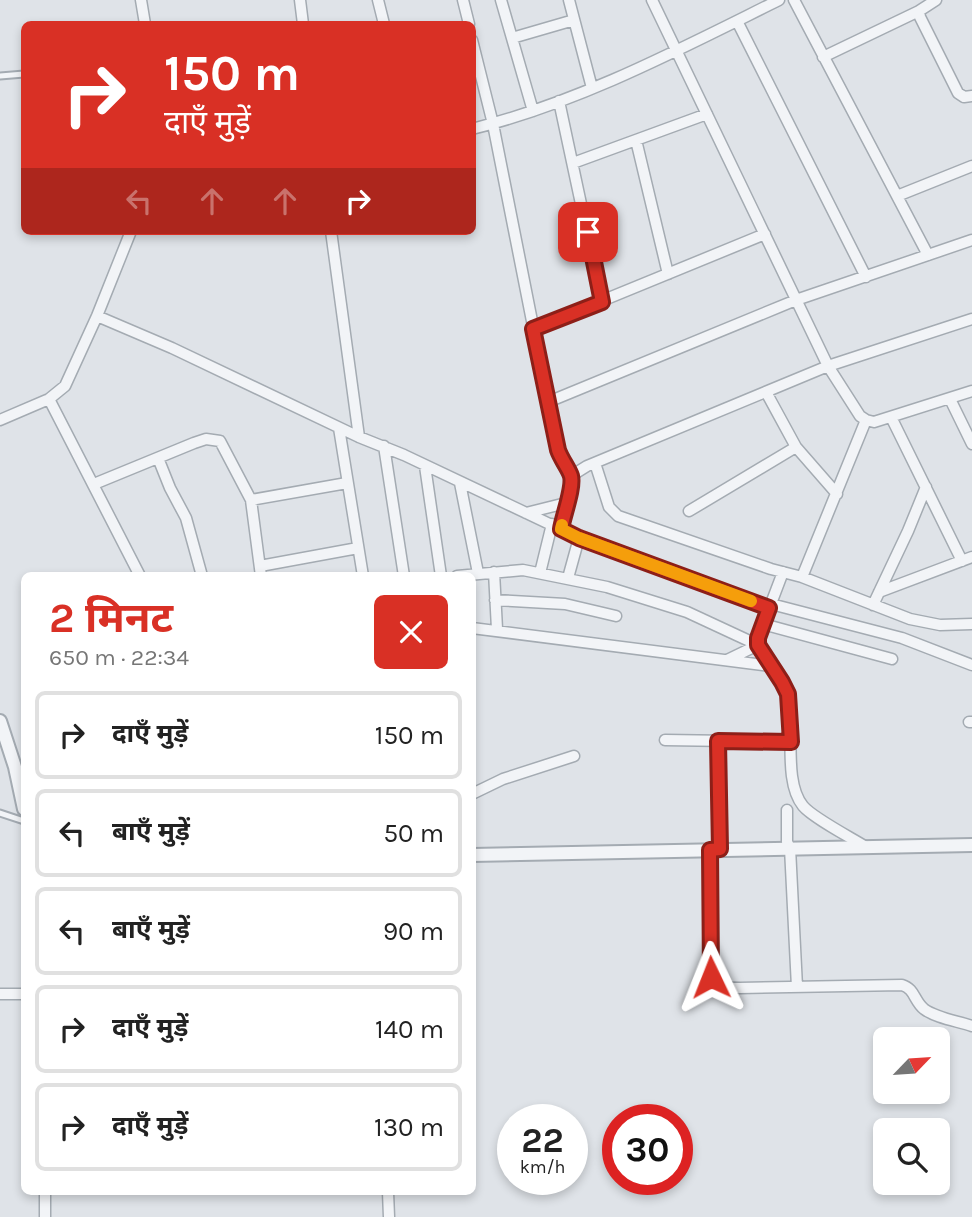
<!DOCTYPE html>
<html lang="hi">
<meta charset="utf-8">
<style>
:root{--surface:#fff;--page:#f6f6f6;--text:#222;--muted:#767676;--line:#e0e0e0;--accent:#d93025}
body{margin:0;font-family:Karla,"Noto Sans Devanagari",sans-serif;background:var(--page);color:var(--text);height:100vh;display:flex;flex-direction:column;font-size:26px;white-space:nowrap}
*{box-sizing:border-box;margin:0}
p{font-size:23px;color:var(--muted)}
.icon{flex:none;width:38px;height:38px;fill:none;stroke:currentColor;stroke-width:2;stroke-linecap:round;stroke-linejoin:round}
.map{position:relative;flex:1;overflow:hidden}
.side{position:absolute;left:21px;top:572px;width:455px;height:623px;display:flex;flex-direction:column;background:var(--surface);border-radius:10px;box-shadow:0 4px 10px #0003}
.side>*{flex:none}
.guide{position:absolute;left:21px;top:21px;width:455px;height:214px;border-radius:10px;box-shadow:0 4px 10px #0003;background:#d93025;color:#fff;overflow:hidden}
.needle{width:46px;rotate:65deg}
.controls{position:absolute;left:873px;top:1027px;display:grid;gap:14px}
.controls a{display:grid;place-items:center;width:77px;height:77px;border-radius:10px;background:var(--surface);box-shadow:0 4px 10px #0003;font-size:35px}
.speed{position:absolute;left:497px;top:1104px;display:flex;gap:14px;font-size:35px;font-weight:700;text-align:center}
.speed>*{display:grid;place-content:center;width:91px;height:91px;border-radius:50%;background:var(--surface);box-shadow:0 4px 10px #0003;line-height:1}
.speed small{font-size:18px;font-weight:400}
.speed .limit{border:10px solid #d22;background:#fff;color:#111}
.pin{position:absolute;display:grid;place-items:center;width:60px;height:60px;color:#fff;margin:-30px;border-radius:14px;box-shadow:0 4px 10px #0006}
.me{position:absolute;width:77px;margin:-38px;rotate:358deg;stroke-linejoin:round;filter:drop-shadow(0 0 5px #0008)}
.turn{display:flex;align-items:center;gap:24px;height:147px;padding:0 28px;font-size:32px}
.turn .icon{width:91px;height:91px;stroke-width:2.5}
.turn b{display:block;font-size:49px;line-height:60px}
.lanes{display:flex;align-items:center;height:66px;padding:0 28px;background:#0003;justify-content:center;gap:35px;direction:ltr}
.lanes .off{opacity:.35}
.round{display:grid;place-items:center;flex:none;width:74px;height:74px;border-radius:10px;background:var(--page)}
.summary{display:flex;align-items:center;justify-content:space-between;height:119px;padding:0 28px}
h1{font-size:42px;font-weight:700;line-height:52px;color:var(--accent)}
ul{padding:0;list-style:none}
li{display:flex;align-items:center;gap:21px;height:88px;margin:0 14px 10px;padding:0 14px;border:4px solid var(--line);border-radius:10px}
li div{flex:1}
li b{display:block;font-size:26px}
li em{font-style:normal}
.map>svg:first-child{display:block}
</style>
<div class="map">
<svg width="972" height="1217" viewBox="0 0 972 1217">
<rect width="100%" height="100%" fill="#dfe3e8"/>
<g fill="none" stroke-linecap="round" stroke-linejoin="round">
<g stroke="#a4abb2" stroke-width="9">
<path id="service" d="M0 76 24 74
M0 813 24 821"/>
</g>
<g stroke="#a4abb2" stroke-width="13">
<path id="minor" d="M141 0 145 24
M300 0 303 24
M378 0 384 24
M463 0 469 24
M501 0 533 111
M569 0 592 88
M652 0 828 366 860 416 866 420 874 422 972 391
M794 0 928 255
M936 0 919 11 920 17 958 93 964 97 972 96
M737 21 866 277
M512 38 574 20
M472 40 493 124 548 402 796 300 972 240
M823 57 919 11
M559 101 602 302
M472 129C580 102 680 49 779 0
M636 140 668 274
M573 163 707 114
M897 196 972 166
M331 231 359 437
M97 316 172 348 359 437 404 455 579 538 769 608
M533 329 765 234
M766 392 796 447 837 494
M49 399 140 576
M950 399 972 444
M548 402 558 450 562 463 571 476 570 492 561 529
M891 417 962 561
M0 420 49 399 65 386 97 316 131 231
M339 428 363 576
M384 446 404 576
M158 458 170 488 186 518 202 576
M595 463 609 507 618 516 771 569 802 577 910 619 940 625 972 624
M425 466 441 576
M571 476 587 466 828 366 972 319
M460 483 478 573
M94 484 194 443 206 439 220 441 251 500 261 576
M251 500 347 483
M689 511 796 447
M526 513 566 503
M260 566 358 548
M494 572 497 629
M783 572 758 638C758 660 782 674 787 694 796 725 782 780 803 806 813 818 850 837 866 847
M540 573 552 524
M457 576 523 570 607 587 687 612 758 645
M802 577 866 420
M568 578 579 538
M879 592 972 557
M495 600 565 604 616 616
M771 604 902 638 972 665
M873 605 908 531 926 487
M763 624 892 659
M472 628 771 666
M727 660 758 645
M969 722H972
M665 740 791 742
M718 741 720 849
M472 794 503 779 574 756
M787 810V842L790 848 797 987
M710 850V970C713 988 723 988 740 988L902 985C915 989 914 1001 924 1009 936 1018 957 1021 972 1026
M0 994H24
M45 1192V1217
M388 1192 389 1217"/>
</g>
<g stroke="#a4abb2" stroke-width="16">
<path id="tertiary" d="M0 721 15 767 24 809
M472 855 972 845"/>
</g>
<use href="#service" stroke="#f2f4f7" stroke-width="5"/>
<use href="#minor" stroke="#f2f4f7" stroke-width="10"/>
<use href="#tertiary" stroke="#f2f4f7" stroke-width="12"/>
</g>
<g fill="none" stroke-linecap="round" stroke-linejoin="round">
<g stroke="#8d1f18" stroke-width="18">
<path id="route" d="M588 232 602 302 533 329 558 450C561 459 569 469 571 476 574 488 563 516 561 529L579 538 769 608 758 638V645L782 682 788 694 791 742 718 741 720 849 710 850 711 977"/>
</g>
<use href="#route" stroke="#d93025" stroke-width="12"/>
<path stroke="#f59e0b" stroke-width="12" d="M562 525 561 529 579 538 751 601"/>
</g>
</svg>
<div class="controls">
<a><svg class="needle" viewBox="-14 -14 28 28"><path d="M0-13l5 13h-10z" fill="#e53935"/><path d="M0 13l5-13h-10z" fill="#767676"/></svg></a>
<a><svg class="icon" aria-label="search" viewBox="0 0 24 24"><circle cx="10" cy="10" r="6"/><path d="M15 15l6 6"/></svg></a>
</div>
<div class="speed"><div>22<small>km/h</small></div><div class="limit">30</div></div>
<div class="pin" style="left:588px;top:232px;background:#d93025"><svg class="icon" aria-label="arrive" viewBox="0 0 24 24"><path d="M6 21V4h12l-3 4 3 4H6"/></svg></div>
<svg class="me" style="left:711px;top:977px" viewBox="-20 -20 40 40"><path d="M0-17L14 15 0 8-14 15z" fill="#d93025" stroke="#fff" stroke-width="4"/></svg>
<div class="guide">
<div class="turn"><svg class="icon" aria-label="right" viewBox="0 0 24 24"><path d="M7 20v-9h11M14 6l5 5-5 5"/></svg><div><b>150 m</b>दाएँ मुड़ें</div></div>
<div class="lanes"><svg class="icon off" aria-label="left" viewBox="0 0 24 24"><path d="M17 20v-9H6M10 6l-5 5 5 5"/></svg><svg class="icon off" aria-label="ahead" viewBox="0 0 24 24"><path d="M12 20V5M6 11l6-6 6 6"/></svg><svg class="icon off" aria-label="ahead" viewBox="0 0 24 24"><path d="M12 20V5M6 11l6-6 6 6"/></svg><svg class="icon" aria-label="right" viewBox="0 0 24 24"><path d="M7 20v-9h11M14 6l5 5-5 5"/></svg></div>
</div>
<section class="side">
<div class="summary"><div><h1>2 मिनट</h1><p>650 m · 22:34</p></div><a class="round" style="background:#d93025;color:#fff"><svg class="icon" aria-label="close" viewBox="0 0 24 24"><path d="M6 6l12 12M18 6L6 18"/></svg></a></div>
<ul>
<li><svg class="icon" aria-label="right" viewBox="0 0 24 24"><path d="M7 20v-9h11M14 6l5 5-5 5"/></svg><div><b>दाएँ मुड़ें</b></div><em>150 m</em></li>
<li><svg class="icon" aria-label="left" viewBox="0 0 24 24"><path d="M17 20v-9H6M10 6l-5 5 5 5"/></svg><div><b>बाएँ मुड़ें</b></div><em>50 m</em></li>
<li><svg class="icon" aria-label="left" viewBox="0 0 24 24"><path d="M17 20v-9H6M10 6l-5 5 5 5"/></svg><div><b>बाएँ मुड़ें</b></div><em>90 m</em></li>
<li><svg class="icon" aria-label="right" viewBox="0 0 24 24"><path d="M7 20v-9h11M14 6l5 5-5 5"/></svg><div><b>दाएँ मुड़ें</b></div><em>140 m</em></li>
<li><svg class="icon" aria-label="right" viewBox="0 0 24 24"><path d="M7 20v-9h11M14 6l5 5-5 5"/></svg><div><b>दाएँ मुड़ें</b></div><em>130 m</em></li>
</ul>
</section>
</div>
